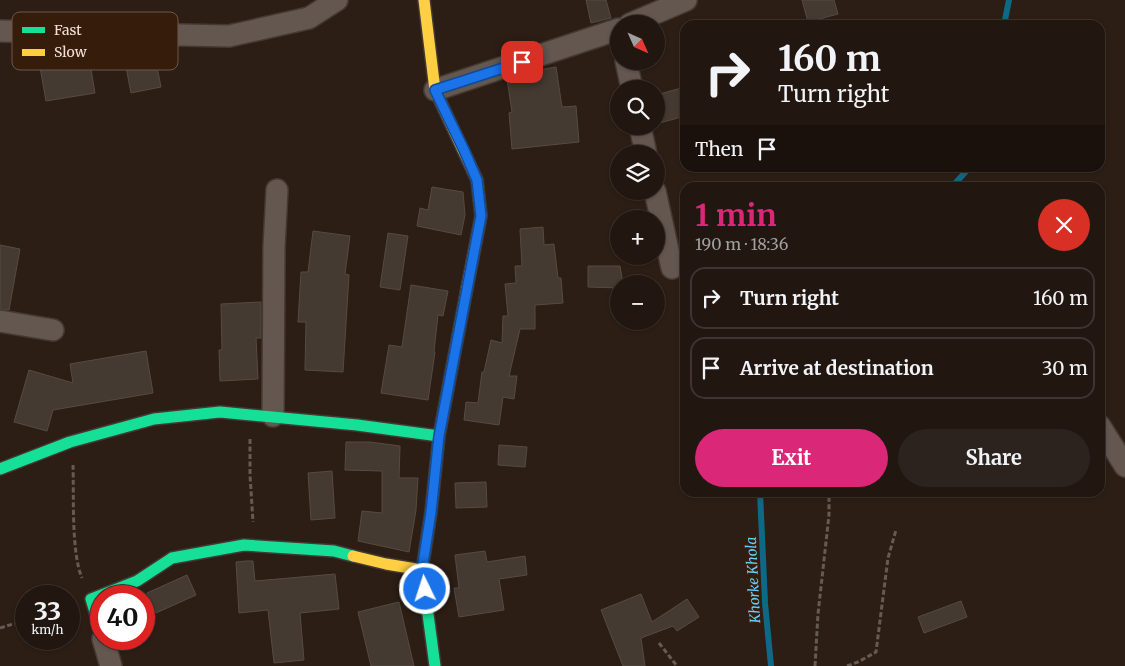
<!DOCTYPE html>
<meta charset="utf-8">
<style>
:root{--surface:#211610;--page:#2d231e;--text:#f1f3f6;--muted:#a29f9f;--line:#3e3530;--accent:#db2777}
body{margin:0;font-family:Merriweather,serif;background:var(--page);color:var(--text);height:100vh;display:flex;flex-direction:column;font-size:19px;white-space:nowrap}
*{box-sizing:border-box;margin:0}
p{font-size:16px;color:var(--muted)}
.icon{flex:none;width:28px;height:28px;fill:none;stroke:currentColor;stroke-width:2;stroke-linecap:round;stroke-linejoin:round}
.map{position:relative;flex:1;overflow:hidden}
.sheet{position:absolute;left:680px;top:182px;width:425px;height:315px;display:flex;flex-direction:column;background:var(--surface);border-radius:15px;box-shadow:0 1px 4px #0004,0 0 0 1px var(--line)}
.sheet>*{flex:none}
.guide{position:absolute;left:680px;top:20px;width:425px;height:152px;border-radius:15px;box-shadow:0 1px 4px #0004,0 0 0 1px var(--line);background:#211610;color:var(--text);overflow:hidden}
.needle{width:32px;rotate:135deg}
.buttons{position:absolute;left:610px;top:15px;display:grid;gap:10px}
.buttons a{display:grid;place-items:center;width:55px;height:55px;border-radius:50%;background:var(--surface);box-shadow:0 1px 4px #0004,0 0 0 1px var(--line);font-size:25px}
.speed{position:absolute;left:15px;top:585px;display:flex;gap:10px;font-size:25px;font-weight:700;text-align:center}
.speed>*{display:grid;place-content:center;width:65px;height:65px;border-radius:50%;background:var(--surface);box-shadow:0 1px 4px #0004,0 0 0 1px var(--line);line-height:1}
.speed small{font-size:12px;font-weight:400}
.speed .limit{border:8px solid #d22;background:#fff;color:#111}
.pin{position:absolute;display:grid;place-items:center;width:42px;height:42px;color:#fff;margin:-21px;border-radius:10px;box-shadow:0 2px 8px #0006}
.me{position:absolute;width:55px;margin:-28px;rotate:356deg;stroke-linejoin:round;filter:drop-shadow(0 0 4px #0008)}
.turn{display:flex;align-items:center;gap:18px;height:105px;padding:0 15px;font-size:22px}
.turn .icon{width:65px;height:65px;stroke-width:2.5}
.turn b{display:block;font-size:35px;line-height:42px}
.then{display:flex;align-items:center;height:48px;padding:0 15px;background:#0003;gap:10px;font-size:19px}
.round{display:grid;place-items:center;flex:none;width:52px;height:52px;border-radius:26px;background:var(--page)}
.overview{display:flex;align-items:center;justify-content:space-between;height:85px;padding:0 15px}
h1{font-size:30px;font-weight:700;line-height:38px;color:var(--accent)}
.button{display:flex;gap:10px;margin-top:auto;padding:10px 15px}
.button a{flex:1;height:58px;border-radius:30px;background:var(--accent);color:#fff;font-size:20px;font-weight:700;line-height:58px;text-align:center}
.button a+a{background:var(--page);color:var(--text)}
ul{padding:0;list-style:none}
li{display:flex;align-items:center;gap:15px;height:62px;margin:0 10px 8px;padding:0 5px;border:2px solid var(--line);border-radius:15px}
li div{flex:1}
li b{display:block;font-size:19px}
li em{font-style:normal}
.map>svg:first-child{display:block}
</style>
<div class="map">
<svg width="1125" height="666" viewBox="0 0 1125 666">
<rect width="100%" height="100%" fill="#2c1e15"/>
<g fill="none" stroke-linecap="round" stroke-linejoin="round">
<path stroke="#0e6986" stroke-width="6" d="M1004 25 1009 0
M951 188 969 168
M760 492 765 603 771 666"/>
</g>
<path fill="#443a31" stroke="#564b42" d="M586 0H606L611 18 591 23Z
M802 0H834L838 14 808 22Z
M65 45H87L95 93 46 101 37 50Z
M122 46 153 47 161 87 131 93Z
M556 67 562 107 576 106 579 142 512 149 509 113 512 112 507 79 533 71Z
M685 87V116L656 124V95Z
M432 187 463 192 465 215 461 235 417 226 420 208 428 210Z
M543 227 544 245 554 244 558 278H561L563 303 535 305V329H520L509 376H517L514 399 503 397 499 425 464 420 466 402 478 403 482 372H484L491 340 502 343 503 316H508L505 284 516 283 515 266H522L520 229Z
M313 231 350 236 345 274 349 275 343 372 305 370 306 322H298L301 272H308Z
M388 233 408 236 400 290 380 287Z
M0 245 20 249 9 310 0 309Z
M588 266H620L623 284H619V288L588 287Z
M411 285 448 291 443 316 438 315 434 351 435 352 428 400 381 393 389 345 402 347Z
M261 302V338H256L258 379 220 381 219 350H222L221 304Z
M146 351 153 393 53 410 47 431 14 422 29 370 73 383 70 364Z
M346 442H370L400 446 399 478H418L416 510 409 552 358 541 362 511 382 513V471L345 470Z
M499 445 527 447 525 467 498 465Z
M332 471 335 518 311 520 308 473Z
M486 482 487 507 456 508 455 483Z
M485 551 487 562 525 556 527 575 499 579 504 610 459 617 454 588H459L455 555Z
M245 561H253L255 581 335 574 339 609 300 613 304 660 274 663 268 610 239 613 236 562Z
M187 575 196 595 156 613 147 593Z
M641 594 652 622 687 599 699 617 677 631 673 626 641 638 645 666H623L601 610Z
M961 601 967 617 924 633 918 617Z
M399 602 414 666H371L358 612Z"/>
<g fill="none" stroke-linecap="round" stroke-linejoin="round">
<g stroke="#443932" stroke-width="24">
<path id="street" d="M630 24 686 0
M0 31 229 36 309 18 337 0
M626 61 632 89
M435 90 619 29
M640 126 646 154
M655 191 672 268
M0 321 53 330
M273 416 274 247 277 190
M1100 426 1125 466
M103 639 111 666"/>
</g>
<g stroke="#443932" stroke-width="14">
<path id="fast" d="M0 469 70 442 154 419 220 412 357 425 439 436
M101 632 91 599 137 581 172 558 244 545 334 551 353 556
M435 666 422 570 431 512 439 436 467 288"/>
</g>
<g stroke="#443932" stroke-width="14">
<path id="slow" d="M424 0 435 90 477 180 481 216 467 288
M353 556 386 564 422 570"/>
</g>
<path stroke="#665a54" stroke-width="3" stroke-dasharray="5 2.5" stroke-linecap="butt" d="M250 439V475L253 522
M73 465C74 495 71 552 82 578
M0 628 26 620
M659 643 677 666
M815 666 818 614 829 515V492
M847 666 858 662 876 652 888 558 896 530"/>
<use href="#street" stroke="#635750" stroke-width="21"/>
<use href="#fast" stroke="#16e098" stroke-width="11"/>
<use href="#slow" stroke="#ffcf43" stroke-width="11"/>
</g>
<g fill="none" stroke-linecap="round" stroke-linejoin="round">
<g stroke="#114b97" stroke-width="12">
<path id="route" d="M425 589 422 570 431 512 439 436 481 216 477 180 464 150 435 90 522 62"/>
</g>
<use href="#route" stroke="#1a73e8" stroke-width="9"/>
</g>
<g text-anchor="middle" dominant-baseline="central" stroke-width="5" stroke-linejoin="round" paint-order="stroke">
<g font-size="14" font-style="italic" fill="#60d1ff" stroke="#361c0b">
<text transform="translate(753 580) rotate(-93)">Khorke Khola</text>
</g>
</g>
<rect x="12" y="12" width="166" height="58" rx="8" fill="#361c0b" stroke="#6e5648" stroke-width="1"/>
<rect x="22" y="27" width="23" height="6" fill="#16e098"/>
<rect x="22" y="49" width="23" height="7" fill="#ffcf43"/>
<g font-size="14" fill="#f1dfd5">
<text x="54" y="35">Fast</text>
<text x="54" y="57">Slow</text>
</g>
</svg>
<div class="buttons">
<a><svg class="needle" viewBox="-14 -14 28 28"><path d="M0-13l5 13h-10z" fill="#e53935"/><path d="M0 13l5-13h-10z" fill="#a29f9f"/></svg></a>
<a><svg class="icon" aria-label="search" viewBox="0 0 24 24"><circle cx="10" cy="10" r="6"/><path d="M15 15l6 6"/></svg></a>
<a><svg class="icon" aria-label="layers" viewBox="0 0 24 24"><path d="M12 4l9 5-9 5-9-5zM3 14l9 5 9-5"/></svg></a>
<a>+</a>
<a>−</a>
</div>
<div class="speed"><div>33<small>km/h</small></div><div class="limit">40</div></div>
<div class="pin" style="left:522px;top:62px;background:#d93025"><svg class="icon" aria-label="arrive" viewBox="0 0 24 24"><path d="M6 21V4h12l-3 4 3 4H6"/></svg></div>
<svg class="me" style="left:425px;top:589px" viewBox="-20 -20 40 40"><circle r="17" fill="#1a73e8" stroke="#fff" stroke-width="3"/><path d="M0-11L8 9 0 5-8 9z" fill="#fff"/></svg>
<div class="guide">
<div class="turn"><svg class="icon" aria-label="right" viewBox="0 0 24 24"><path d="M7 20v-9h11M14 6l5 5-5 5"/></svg><div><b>160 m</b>Turn right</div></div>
<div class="then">Then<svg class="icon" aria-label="arrive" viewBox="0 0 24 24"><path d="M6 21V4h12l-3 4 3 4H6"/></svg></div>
</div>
<section class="sheet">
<div class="overview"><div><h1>1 min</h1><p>190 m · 18:36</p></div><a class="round" style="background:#d93025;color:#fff"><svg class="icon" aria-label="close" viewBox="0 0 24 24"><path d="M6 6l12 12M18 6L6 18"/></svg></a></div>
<ul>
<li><svg class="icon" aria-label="right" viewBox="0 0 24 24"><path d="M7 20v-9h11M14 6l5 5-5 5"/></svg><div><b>Turn right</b></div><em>160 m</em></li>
<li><svg class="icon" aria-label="arrive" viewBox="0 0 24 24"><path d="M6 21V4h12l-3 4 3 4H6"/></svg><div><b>Arrive at destination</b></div><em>30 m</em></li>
</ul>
<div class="button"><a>Exit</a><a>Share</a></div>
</section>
</div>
